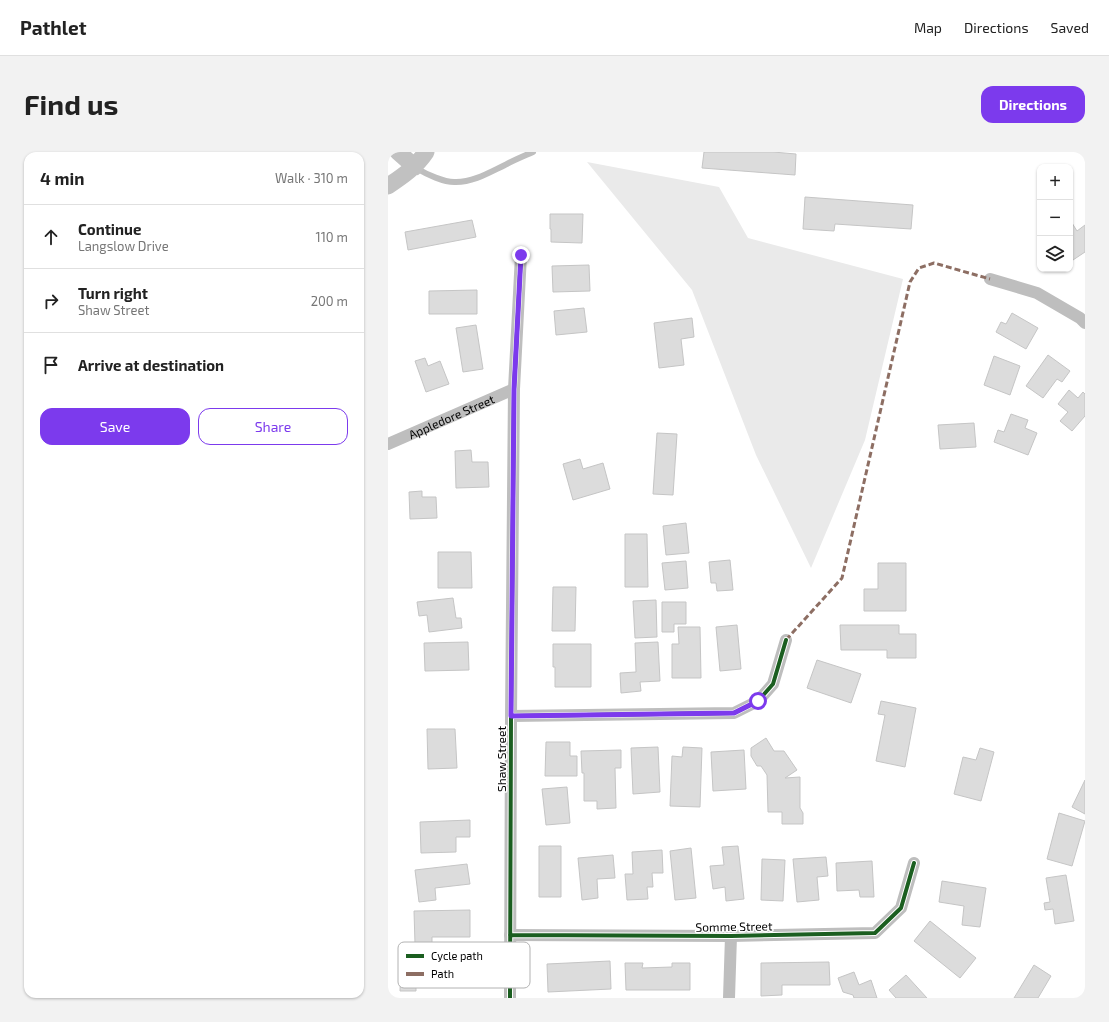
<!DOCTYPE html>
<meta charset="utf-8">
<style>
body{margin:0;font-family:"Exo 2",sans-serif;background:#f2f2f2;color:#222}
.controls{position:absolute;right:12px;top:12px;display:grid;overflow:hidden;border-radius:8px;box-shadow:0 1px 3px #0004}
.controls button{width:36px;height:36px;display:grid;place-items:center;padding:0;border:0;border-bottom:1px solid #e0e0e0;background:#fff;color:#222;font:20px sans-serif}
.stop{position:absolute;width:12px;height:12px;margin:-9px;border:3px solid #7c3aed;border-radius:50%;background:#fff}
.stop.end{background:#7c3aed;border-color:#fff;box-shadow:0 1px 4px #0008}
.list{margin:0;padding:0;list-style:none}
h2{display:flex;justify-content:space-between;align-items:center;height:52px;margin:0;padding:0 16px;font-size:17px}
h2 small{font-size:13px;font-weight:400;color:#767676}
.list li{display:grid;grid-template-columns:26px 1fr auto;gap:12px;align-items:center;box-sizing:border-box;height:64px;padding:0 16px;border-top:1px solid #e0e0e0}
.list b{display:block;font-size:15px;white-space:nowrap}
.list p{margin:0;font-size:13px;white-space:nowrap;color:#767676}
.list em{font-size:13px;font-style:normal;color:#767676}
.actions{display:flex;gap:8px;padding:12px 16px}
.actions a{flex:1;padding:9px 0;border:1px solid #7c3aed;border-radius:12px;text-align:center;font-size:14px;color:#7c3aed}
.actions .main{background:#7c3aed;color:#fff}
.icon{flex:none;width:22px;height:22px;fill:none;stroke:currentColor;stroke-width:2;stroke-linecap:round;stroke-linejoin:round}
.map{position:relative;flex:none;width:697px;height:846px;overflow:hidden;border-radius:12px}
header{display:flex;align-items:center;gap:24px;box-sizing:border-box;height:56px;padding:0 20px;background:#fff;border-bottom:1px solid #e0e0e0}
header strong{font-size:19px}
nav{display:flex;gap:22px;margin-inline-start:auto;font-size:14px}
.intro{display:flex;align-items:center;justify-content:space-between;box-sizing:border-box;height:96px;padding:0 24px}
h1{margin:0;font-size:28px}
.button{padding:10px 18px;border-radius:12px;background:#7c3aed;color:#fff;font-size:14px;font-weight:700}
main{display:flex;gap:24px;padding:0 24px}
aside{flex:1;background:#fff;border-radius:12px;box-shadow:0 1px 3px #0004}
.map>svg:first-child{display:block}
.green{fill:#eaeaea}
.building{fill:#dcdcdc;stroke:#c5c5c5}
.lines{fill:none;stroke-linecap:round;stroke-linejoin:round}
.lane{stroke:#bebebe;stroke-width:6}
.street{stroke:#bebebe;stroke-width:12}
.secondary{stroke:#c1c1c1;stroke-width:17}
.quiet{stroke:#8d6e63;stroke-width:3;stroke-dasharray:6 3;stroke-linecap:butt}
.cycleway-casing{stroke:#fff;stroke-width:6}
.cycleway{stroke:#1b5e20;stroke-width:4}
.route{stroke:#7c3aed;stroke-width:5}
.labels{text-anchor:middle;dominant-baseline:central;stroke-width:3;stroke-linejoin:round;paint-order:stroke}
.street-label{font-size:12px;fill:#000;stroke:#fff}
.key{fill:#fff;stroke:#b2b2b2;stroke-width:1}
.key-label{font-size:11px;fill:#000}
</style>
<header>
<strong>Pathlet</strong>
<nav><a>Map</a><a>Directions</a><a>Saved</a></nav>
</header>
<div class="intro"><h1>Find us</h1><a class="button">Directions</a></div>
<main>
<aside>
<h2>4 min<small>Walk · 310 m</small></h2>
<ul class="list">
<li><svg class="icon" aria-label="ahead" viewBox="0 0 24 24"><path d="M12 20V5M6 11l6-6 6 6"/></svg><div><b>Continue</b><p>Langslow Drive</p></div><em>110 m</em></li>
<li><svg class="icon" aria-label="right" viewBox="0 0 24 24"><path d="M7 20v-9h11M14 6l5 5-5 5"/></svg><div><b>Turn right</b><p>Shaw Street</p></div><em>200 m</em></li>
<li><svg class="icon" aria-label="arrive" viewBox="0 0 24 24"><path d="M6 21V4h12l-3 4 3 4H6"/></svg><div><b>Arrive at destination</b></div></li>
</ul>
<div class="actions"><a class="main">Save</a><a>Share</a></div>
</aside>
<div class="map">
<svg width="697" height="846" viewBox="0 0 697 846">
<rect width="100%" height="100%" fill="#fff"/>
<path class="green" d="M199 10 331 35 360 86 515 127 477 288 423 416 368 303 304 138Z"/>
<path class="building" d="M316 0H385L408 2 407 23 314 16Z
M417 45 525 53 523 77 447 72 446 79 415 77Z
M162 62H195L194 91 163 90V77H162Z
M84 68 88 85 20 98 17 80Z
M684 71 689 79 697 73V100L682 110V73Z
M201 113 202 139 165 140 164 114Z
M89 138V162H41V139Z
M196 156 199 180 168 183 166 159Z
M624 161 650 176 638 197 608 180 613 170 618 172Z
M304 166 306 185 293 187 296 213 271 216 266 171Z
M88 173 95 217 75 220 68 176Z
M660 203 682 219 674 230 669 227 655 246 638 234Z
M606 204 632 214 622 243 596 233Z
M37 206 40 214 52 209 61 232 38 240 27 209Z
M681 238 690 246 695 240 697 242V264L684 279 672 269 680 260 670 252Z
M623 262 640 268 637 276 649 281 640 303 606 290 610 278 616 280Z
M586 271 588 295 552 297 550 273Z
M269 281 289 282 285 343 265 342Z
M83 298 84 310H100L101 335 68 336 67 299Z
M192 307 195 317 215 311 222 337 185 348 175 312Z
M34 339V345H48L49 366 22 367 21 340Z
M298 371 301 401 278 403 275 374Z
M237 382H259L260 435H237Z
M50 400H83L84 436H50Z
M342 408 345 438 329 439 328 431H323L321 410Z
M298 409 300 436 277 438 274 411Z
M490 411H518V459H476V437H490Z
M165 435H188L187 479H164Z
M65 446 68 466H73L74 476 41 480 39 463 31 464 29 450Z
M268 448 269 485 247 486 245 449Z
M274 450H298V472H286V480H274Z
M349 473 353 517 332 519 328 475Z
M452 473H511V482H528V506H499V498H453Z
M290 475H312L313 526H284V492H291Z
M80 490 81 518 37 519 36 491Z
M270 490 272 529 252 530 253 539 233 541 232 521 248 520 247 491Z
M165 492H203V535H167V515H165Z
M429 508 473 522 463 551 419 536Z
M493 549 528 556 517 615 488 609 497 563 490 562Z
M39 577H67L69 616 40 617Z
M378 586 386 599H396L409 618 397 626 412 625V656L415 661V672H394V660H380L379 623 373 614H369L363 604V596Z
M158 590H182V604H189V624H157Z
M270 595 272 640 245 642 243 596Z
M295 595 314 596 312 655 282 654 284 604 294 605Z
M592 596 606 600 593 649 566 642 575 605 588 608Z
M233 598V616H227L228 656 209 657V649H196V621H194L193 599Z
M356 598 358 637 325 639 323 600Z
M697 628V662L684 655Z
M179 635 182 671 158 673 154 637Z
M671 661 697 669 684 714 659 707Z
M82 668V685H68V700L33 701 32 670Z
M151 694H173V745H151Z
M350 694 356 747 338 749 337 735 325 737 322 714 336 713 334 695Z
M303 696 308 746 287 748 282 699Z
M274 698 275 721H264L265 735H259L260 747 239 748 237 722H245L244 700Z
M225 703 227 726 209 727 210 746 194 748 190 706Z
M438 705 440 724 429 725 431 748 409 750 405 707Z
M374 707 397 708 395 749 373 748Z
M484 709 486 745H472L471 738 449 739 448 711Z
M79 712 82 732 47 736 48 748 31 750 27 718Z
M678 723 686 769 667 772 665 757 657 758 656 751 662 750 658 726Z
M554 729 598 736 592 775 574 773 576 754 551 750Z
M82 758V785H44V792H27L26 759Z
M542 769 588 806 572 826 526 789Z
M13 803 55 804V827H28V839H12Z
M222 809 223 837 160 840 159 812Z
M441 810 442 833H394V843L373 844V811Z
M237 811H255L254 816 284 815V811H302V838H238Z
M646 813 663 824 650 846H626Z
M466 820 471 833 483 828 489 846H466L465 843 455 840 450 826Z
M518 823 539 846H508L501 838Z"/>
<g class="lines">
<path class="lane" d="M28 16C38 22 57 31 68 30 86 30 102 20 117 13 126 8 136 4 145 0"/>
<g class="street">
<path d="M602 127 649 141 692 166 697 171"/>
<path id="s1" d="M0 292 126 237"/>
<path d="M123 564 346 561 370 549 385 532 398 488"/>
<path d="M122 783 343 784 487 781 513 756 526 711"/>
<path d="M122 846 123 564 126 237 133 103"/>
<path d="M341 846 343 784"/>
</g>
<path class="secondary" d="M10 0 27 15
M0 34C15 24 28 15 38 0"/>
<path class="quiet" d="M398 488 454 426 522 130 531 116 546 111 602 127"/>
<defs>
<path id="cycleway" d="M123 564 346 561 370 549 385 532 398 488
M122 783 343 784 487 781 513 756 526 711
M122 846 123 564 126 237 133 103"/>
</defs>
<use href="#cycleway" class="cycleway-casing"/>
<use href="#cycleway" class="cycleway"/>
</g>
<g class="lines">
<path class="route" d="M133 103 126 237 123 564 346 561 370 549"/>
</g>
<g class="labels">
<g class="street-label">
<text stroke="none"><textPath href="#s1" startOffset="69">Appledore Street</textPath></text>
<text transform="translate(113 607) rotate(-90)">Shaw Street</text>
<text transform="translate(346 774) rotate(-1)">Somme Street</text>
</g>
</g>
<rect x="10" y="790" width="132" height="46" rx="6" class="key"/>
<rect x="18" y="802" width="18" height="4" fill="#1b5e20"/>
<rect x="18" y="820" width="18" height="4" fill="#8d6e63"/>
<g class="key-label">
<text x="43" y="808">Cycle path</text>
<text x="43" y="826">Path</text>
</g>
</svg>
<div class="controls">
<button>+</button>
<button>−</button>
<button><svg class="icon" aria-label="layers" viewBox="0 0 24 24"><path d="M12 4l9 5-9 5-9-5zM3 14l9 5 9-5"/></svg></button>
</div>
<div class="stop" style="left:370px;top:549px"></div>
<div class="stop end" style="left:133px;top:103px"></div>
</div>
</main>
